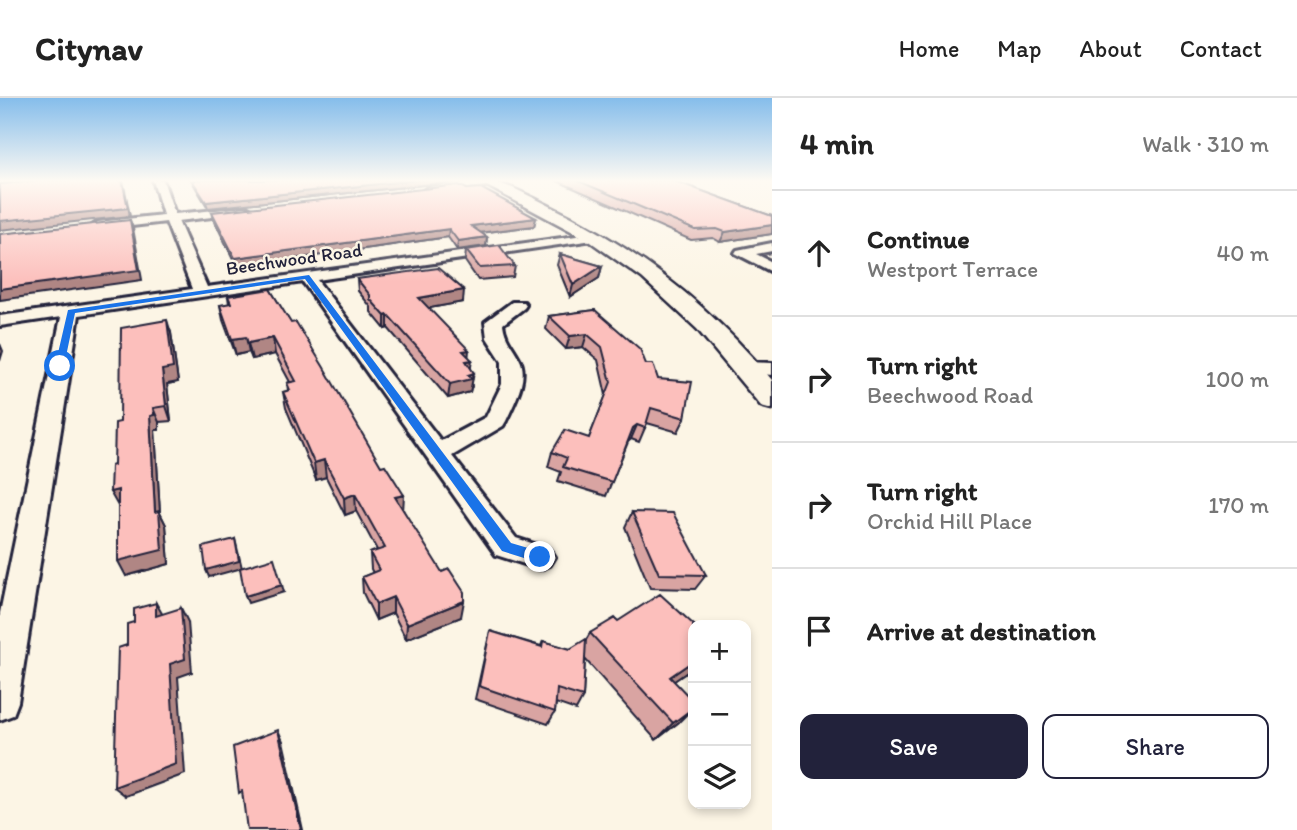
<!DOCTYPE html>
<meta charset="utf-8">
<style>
body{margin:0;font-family:Itim,sans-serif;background:#f2f2f2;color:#222}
.controls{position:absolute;right:21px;bottom:21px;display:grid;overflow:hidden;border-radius:14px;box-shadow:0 4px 10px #0003}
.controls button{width:63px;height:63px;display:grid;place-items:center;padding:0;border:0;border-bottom:2px solid #e0e0e0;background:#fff;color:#222;font:35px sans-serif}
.stop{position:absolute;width:21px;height:21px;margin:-16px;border:5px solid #1a73e8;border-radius:50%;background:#fff}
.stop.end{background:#1a73e8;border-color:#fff;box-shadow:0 2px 7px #0008}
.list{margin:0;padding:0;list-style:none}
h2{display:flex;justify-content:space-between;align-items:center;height:91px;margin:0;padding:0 28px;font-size:30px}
h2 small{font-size:23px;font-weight:400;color:#767676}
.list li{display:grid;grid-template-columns:46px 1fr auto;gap:21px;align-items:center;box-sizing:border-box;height:126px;padding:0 28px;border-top:2px solid #e0e0e0}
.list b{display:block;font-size:26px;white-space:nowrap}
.list p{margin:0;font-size:23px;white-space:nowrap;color:#767676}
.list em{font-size:23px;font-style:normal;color:#767676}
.actions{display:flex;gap:14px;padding:21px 28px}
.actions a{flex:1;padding:16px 0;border:2px solid #22223b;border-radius:14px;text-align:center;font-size:24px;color:#22223b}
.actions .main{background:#22223b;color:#fff}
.icon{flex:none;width:38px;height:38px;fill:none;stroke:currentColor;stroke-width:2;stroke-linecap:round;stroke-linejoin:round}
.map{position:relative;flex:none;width:772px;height:732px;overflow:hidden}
header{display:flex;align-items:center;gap:42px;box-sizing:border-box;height:98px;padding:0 35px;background:#fff;border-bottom:2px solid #e0e0e0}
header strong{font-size:33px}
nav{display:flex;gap:38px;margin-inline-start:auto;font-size:24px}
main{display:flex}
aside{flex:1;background:#fff}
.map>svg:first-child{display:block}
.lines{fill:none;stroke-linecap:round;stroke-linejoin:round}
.street-casing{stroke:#22223b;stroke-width:6}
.secondary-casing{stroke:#22223b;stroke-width:5}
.street{fill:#fcf5e5;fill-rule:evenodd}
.secondary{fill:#fcf5e5;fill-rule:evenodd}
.wall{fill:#d9a4a2;stroke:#22223b;stroke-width:2}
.shaded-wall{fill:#b08684;stroke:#22223b;stroke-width:2}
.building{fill:#fcbfbc;stroke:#22223b;stroke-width:2}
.route{fill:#1a73e8}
.labels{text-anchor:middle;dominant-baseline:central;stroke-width:5;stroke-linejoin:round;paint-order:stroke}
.far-street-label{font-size:19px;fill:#22223b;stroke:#fcf5e5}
</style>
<header>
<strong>Citynav</strong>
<nav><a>Home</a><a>Map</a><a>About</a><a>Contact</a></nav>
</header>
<main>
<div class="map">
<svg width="772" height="732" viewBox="0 0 772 732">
<rect width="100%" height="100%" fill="#fcf5e5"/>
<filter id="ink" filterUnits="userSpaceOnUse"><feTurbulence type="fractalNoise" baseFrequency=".0143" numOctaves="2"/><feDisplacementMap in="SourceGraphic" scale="14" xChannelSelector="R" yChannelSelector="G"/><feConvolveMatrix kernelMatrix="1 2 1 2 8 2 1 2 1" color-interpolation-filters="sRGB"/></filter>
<g filter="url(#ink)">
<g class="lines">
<defs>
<path id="street" d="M153 82H163L175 116 246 109 252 112 246 115 178 123 207 189 598 135V141L593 142 317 182 441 343 486 319 502 286V263L487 240 485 224 512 204H524L526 207 524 210 503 226C505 241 512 247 519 260 530 279 514 305 506 323L503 328 452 358 516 440 550 451 555 459 550 467 540 471 496 457 303 184 79 217 18 604 13 617 0 622V515L61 219 0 228V218L192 191 166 124 98 132 92 128 98 124 163 117Z
M489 82 494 85 493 87 429 95 424 92 429 89Z
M772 145V153L756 156 772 164V174L735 155 737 152Z
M746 264 772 265V277L739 274 736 270 739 266Z"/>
<path id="secondary" d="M476 82C502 82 523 95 546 106 635 149 709 206 772 282V311L761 308 697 231 642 180 588 142Z"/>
</defs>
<use href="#street" class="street-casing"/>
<use href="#secondary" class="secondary-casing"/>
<use href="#street" class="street"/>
<use href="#secondary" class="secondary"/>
</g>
<path class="wall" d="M191 82H441V85L208 110Z
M555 82H672L772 118V136L720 144 713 140 691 142Z
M467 91 536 120 534 128 481 135 487 139 486 148 457 152 448 139 237 169 214 122 212 114Z
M466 152 515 168 513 179 478 182 465 163Z
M560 156 602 168 599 180 570 199 557 167Z
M357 181 463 204 429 210 468 259 472 289 471 290 470 294 448 300 388 230 385 231 371 214V209L358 193Z
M270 191 403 412 461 519 406 541 393 515 376 522 363 495 362 479 373 475 371 471 370 455 377 452 356 413 345 417 326 379 316 382 286 310 283 294 288 293 287 285 290 284 275 256 252 261 249 254 236 257 223 222 220 207 229 206 228 198Z
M595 212 646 266 658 281 685 320 678 334 647 325 639 344 631 341 628 344 606 398 558 383 561 374 548 369 552 354 589 340 606 297 598 262 583 249 566 251 546 231 549 218Z
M171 235 178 284 167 286 171 323 159 324V332H155L160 415 166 427 169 466 126 478 114 367 120 324Z
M632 414 706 477 695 491 650 490 625 429Z
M618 523 693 527V570L674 583 679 624 656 642 585 561 583 599 576 612 556 605 555 614 548 626 475 601 490 533 541 548 543 543 570 551 586 542 590 535Z"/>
<path class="shaded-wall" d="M123 82 130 118 0 132V123Z
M417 82H441V85L208 110 206 104Z
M536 120 534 128 470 136 471 128Z
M130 122 133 130 142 182 0 202V191Z
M772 127V136L720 144 725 134Z
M449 131 448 139 237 169 235 160Z
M487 139 486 148 457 152 458 143Z
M602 168 599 180 570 199 573 187Z
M464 192 463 204 419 212V200Z
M388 217V230L385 231V218Z
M167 222 171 235 178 284 167 286 171 323 166 308 162 272Z
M587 236 583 249 566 251 570 238Z
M246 239 249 254 236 257 232 241Z
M273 240 275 256 252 261 248 245Z
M0 246 3 253 0 263Z
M469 252 468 263 472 262 470 275 463 253Z
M474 275 470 294 448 300 450 286 468 277Z
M153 310 159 324V332H155L160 415 166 427 169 466 126 478 118 463 155 414 150 318Z
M637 327 631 341 627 344 633 330Z
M324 362 326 379 316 382 314 365Z
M118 392V408L110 394Z
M355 396 356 413 345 417 344 400Z
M404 397 403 414 395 399Z
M235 441 242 470 209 479 206 472Z
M282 487 284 494 248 505 245 498Z
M393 499V515L376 522V506Z
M464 503 461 519 406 541 407 526Z
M156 505 164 519 156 518Z
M181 510 188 524 192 574 178 579 185 676 126 698 114 689 170 566Z
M693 563V570L654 597 670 579Z
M693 610 679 624 656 642 673 625Z
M278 632 283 643 303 732H301Z"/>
<path class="building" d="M50 82H122L128 110 0 123V86Z
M192 82H417L206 104Z
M576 82H672L772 118V127L725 134 717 131 695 132Z
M459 87 467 91 481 90 536 120 471 128 487 139 458 143 449 131 235 160 212 114Z
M130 122 139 172 0 191V136Z
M499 147 515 168 480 170 466 152Z
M560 156 602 168 573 187Z
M438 170 464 192 419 200 469 252 463 253 472 262 466 263 474 275 468 277 472 281 450 286 388 217 385 218 370 201V197L357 181Z
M270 191 291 225 296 224 323 268 381 368 385 367 404 397 395 399 442 474 449 471 464 494V503L407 526 393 499 376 506 362 479 379 472 370 455 385 450 355 396 344 400 324 362 314 365 283 294 290 292 287 285 296 283 273 240 248 245 246 239 232 241 220 207 231 205 228 198Z
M595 212 640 251 646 266H653L658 281 692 284 685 320 651 310 645 330 637 327 633 330 612 384 563 369 567 360 552 354 565 332 589 340 611 284 602 249 587 236 570 238 549 218Z
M167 222 173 270 162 272 166 308 153 310 154 317 150 318 155 414 159 413 162 452 118 463V392L110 394 111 368 114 367 115 325 120 324 121 230Z
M632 414 673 415 706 477 659 476Z
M235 441 239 463 206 472 203 449Z
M274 460 282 487 245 498 240 470Z
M660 496 694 527H693V563L670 579 693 603V610L673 625 590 535 615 520 618 523Z
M156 505V518L181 510 185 561 170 566 176 666 114 689 118 550 127 547V526L134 524V511Z
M490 533 542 549 543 543 570 551 586 541 583 599 557 591 555 614 479 588Z
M278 632 301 732H247L242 693 239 695 233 649Z"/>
</g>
<linearGradient id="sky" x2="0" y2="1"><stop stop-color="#85bdeb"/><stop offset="0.45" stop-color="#fefaf3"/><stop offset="1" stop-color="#fefaf3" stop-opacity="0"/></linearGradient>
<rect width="772" height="184" fill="url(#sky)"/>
<path class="route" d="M309 177 511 445 545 455V463L540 465 502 453 305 181 75 215 64 268 60 271 55 268 68 212Z"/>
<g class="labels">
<g class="far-street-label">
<text transform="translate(294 161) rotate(-8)">Beechwood Road</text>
</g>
</g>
</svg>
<div class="controls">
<button>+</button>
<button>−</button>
<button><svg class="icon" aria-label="layers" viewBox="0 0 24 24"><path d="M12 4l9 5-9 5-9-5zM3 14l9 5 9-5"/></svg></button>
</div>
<div class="stop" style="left:60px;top:268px"></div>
<div class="stop end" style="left:540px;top:459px"></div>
</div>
<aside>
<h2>4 min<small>Walk · 310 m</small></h2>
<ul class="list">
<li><svg class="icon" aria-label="ahead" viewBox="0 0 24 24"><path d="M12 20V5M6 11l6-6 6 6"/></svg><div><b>Continue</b><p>Westport Terrace</p></div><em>40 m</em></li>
<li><svg class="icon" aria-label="right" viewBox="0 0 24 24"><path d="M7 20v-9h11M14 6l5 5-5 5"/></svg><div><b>Turn right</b><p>Beechwood Road</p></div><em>100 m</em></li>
<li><svg class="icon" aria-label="right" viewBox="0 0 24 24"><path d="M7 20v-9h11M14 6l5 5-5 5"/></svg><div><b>Turn right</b><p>Orchid Hill Place</p></div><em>170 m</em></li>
<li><svg class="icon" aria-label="arrive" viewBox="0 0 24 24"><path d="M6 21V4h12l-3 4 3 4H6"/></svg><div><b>Arrive at destination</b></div></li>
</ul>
<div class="actions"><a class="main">Save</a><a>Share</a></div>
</aside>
</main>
